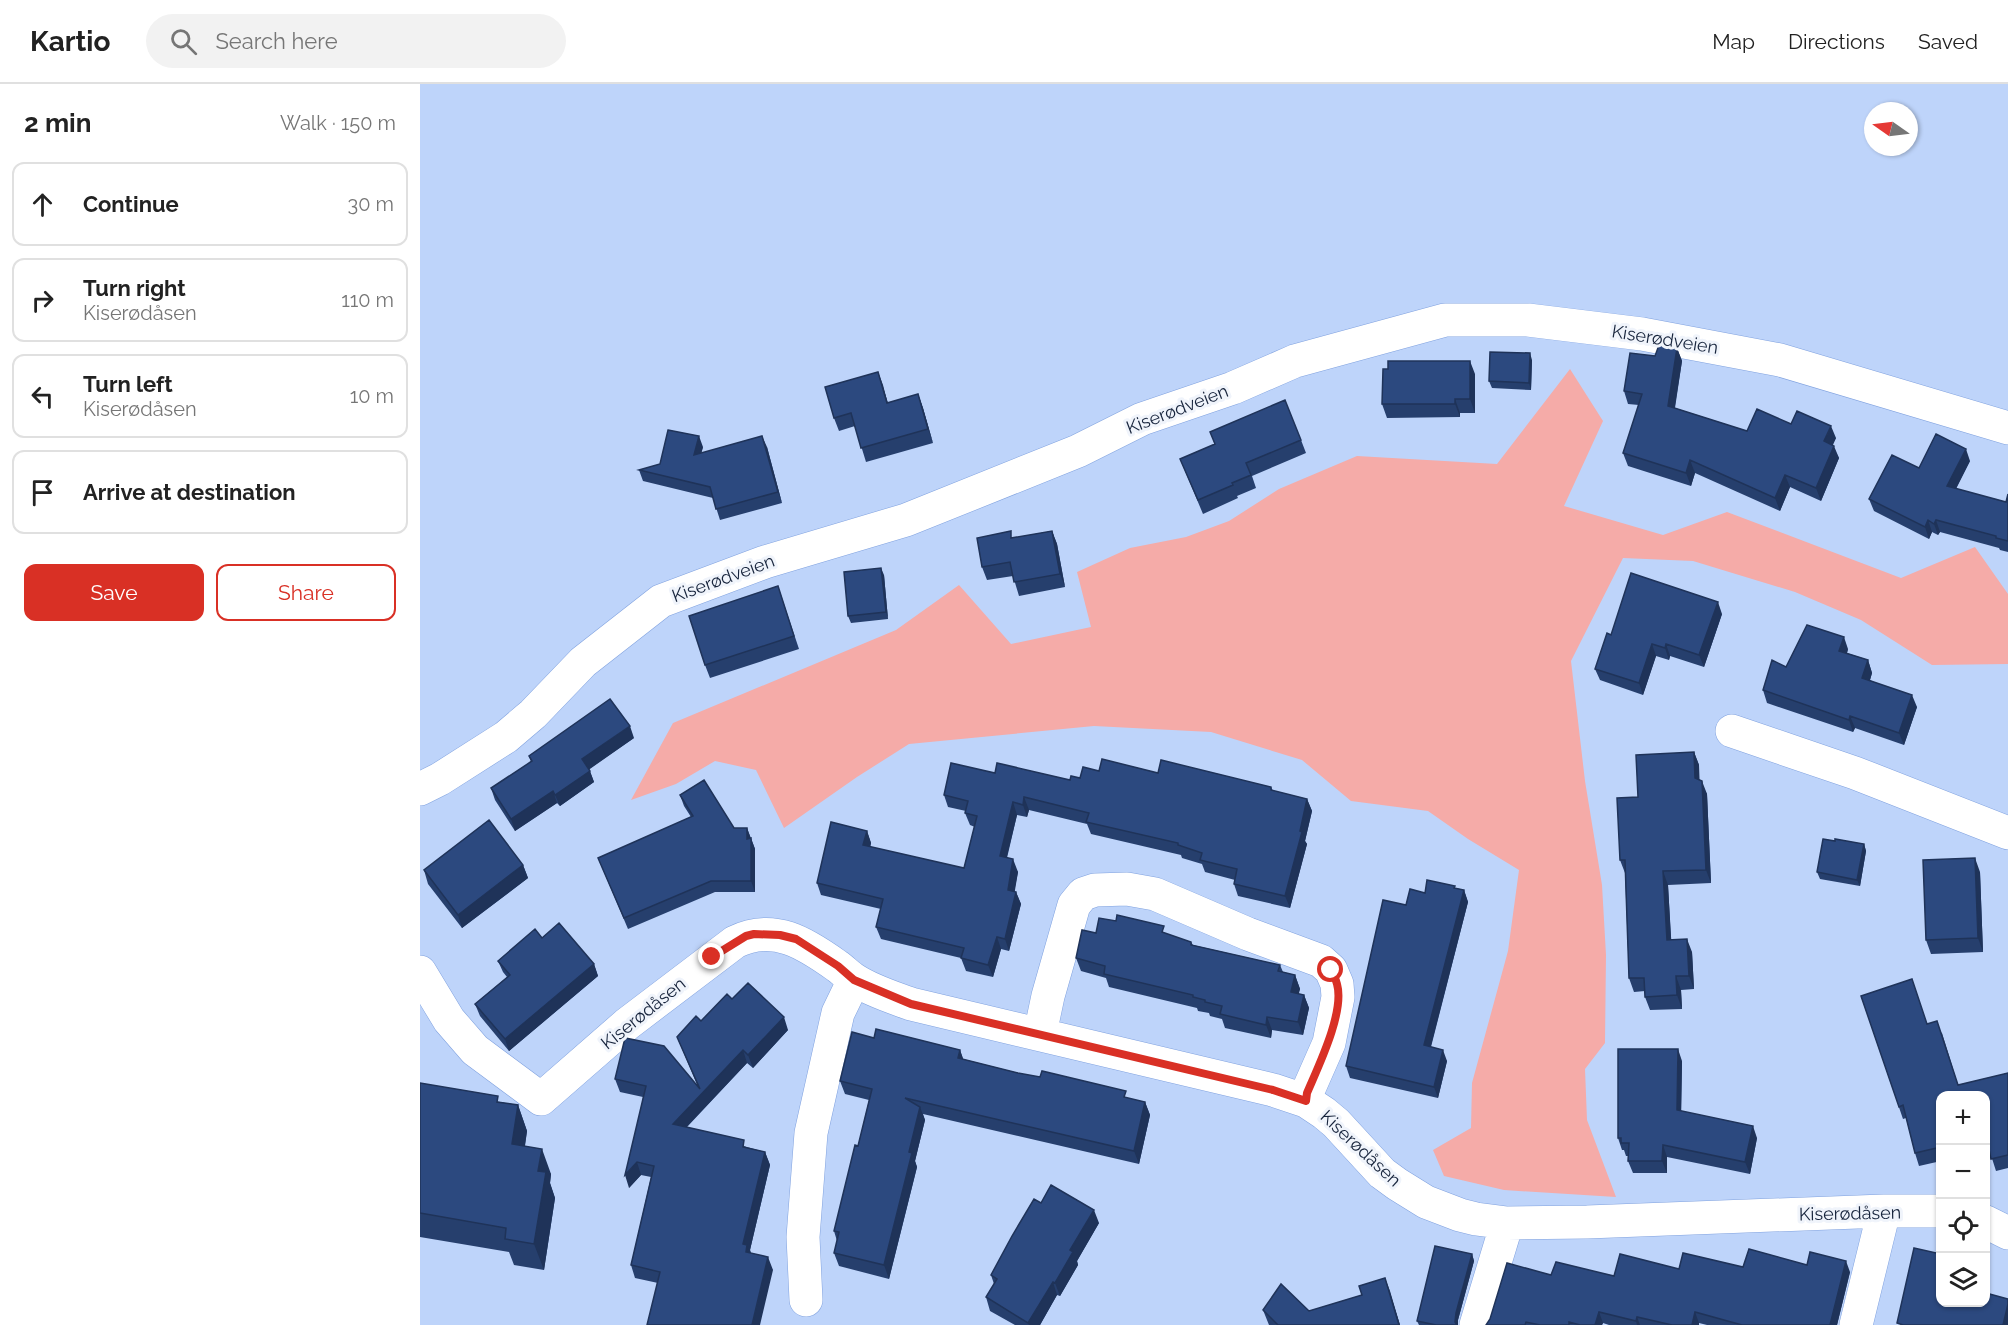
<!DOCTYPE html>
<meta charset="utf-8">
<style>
body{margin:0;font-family:Raleway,sans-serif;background:#f2f2f2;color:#222}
.controls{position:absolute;right:18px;bottom:18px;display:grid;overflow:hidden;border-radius:12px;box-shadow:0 2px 4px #0004}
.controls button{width:54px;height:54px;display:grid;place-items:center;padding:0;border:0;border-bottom:2px solid #e0e0e0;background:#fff;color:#222;font:30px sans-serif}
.compass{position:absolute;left:1444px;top:18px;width:54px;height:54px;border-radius:50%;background:#fff;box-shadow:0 2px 4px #0004;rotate:284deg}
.stop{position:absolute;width:18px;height:18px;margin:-14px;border:4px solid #d93025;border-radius:50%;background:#fff}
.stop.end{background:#d93025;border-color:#fff;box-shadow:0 2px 6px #0008}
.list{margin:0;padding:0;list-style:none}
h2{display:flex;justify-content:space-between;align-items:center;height:78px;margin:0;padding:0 24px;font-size:26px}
h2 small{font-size:20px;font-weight:400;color:#767676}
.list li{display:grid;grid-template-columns:39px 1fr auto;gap:18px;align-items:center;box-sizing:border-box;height:84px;margin:0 12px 12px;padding:0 12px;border:2px solid #e0e0e0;border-radius:12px}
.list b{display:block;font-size:22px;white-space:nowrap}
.list p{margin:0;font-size:20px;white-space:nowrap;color:#767676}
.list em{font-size:20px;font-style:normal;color:#767676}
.actions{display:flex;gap:12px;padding:18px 24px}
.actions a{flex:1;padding:14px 0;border:2px solid #d93025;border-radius:12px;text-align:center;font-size:21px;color:#d93025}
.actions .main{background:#d93025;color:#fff}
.icon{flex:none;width:33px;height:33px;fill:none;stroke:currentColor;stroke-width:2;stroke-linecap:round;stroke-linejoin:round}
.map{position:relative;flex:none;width:1588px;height:1241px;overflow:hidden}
header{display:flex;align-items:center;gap:36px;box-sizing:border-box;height:84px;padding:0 30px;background:#fff;border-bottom:2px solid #e0e0e0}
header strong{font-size:28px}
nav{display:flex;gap:33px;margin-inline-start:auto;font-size:21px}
.search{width:420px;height:54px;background:#f2f2f2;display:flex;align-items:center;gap:15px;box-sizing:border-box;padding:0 21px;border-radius:33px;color:#767676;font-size:22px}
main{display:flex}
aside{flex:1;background:#fff}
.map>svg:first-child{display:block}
.green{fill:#f5aba8}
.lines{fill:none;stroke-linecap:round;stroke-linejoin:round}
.minor-casing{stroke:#80a2df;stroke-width:34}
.minor{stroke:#fff;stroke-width:33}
.wall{fill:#263f6d}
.shaded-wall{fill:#1f3359}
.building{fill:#2c497f;stroke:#1f3359;stroke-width:1.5}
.route{stroke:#d93025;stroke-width:8}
.labels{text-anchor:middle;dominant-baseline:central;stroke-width:6;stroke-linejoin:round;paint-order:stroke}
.street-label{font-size:18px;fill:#17243c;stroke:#f0f4fb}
</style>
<header>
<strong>Kartio</strong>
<div class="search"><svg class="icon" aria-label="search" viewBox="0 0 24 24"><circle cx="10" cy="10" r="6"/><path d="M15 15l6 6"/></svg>Search here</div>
<nav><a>Map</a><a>Directions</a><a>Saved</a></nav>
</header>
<main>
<aside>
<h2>2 min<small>Walk · 150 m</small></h2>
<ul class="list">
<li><svg class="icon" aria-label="ahead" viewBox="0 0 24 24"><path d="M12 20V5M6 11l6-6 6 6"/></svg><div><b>Continue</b></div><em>30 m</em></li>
<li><svg class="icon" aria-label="right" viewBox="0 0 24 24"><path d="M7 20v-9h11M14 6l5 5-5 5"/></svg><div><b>Turn right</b><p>Kiserødåsen</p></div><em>110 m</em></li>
<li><svg class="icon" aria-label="left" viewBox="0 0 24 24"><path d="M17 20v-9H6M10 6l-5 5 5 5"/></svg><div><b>Turn left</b><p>Kiserødåsen</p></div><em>10 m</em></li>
<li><svg class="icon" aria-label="arrive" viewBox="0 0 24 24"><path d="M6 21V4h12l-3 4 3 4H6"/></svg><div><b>Arrive at destination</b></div></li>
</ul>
<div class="actions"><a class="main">Save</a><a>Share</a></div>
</aside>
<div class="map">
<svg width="1588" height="1241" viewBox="0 0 1588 1241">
<rect width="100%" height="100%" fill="#bed4fa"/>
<path class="green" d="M1150 285 1183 337 1144 422 1243 451 1307 428 1481 494 1555 463 1588 510V580L1512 581 1441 536 1375 508 1273 477 1203 474 1151 577 1165 697 1182 801 1186 871 1185 959 1165 985 1167 1036 1196 1113 1084 1106 1024 1092 1013 1066 1051 1044 1052 999 1088 867 1099 786 1048 755 1008 727 931 717 882 676 791 648 674 642 489 660 437 693 364 744 336 686 295 677 256 700 211 716 253 639 476 546 539 501 591 560 671 543 657 488 710 464 766 453 809 437 859 405 937 372 1077 380Z"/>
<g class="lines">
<defs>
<path id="minor" d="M1312 647 1435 689 1588 749
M0 705 20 695 86 653 113 630 163 578 241 517 345 478 486 436 658 367 722 335 813 304 875 277 1025 236H1108L1222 250 1360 276 1588 344
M0 888 29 936 55 966 121 1015 207 940 315 858C354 839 385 859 417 882 423 886 428 892 435 896 452 907 472 913 491 920L853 1006 886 1017 904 1029 916 1039 962 1089 977 1100 1006 1118 1040 1131 1056 1135 1087 1139 1167 1138 1464 1127H1520
M620 950 628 912 654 821 663 810 675 806 707 805 735 810 828 850 901 877 911 886 917 900 918 913 909 959 887 1009 886 1017
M1566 1138 1588 1149
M386 1216 383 1153 391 1049 418 929 434 896
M1056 1241 1087 1139
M1436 1241 1464 1127"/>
</defs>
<use href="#minor" class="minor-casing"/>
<use href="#minor" class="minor"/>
</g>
<path class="wall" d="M1257 264 1262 277 1255 324 1327 347 1371 340 1416 354 1412 361 1419 374 1401 417 1370 403 1360 427 1275 389 1271 402 1208 382 1203 369 1219 321 1208 320 1204 307 1235 272Z
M1112 276 1111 306 1072 304 1069 297Z
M458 288 468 319 498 310 503 324 513 359 446 378 435 342 419 347 414 334Z
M1055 290V329H1040V333L967 334 962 320Z
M790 348 881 356 886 369 832 392 836 404 817 412 818 414 783 430 760 375 795 360Z
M283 363 281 369 347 363 362 419 300 436 293 414 223 397 219 386 240 380Z
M1550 377 1536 405 1586 418 1588 410V468L1580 466 1579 464 1520 448 1518 451 1512 448 1509 455 1454 427 1449 415 1499 384Z
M632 447 637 460 645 503 599 512 593 492 567 496 562 483 593 454Z
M464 491 468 535 431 539 428 532Z
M358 502 379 565 290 594 285 581Z
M1302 530 1284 583 1250 572 1249 576 1236 572 1223 611 1180 596 1175 585 1191 551Z
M1428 565 1427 569 1448 576 1452 589 1450 596 1497 623 1484 661 1435 644 1433 648 1347 619 1343 606 1366 583Z
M214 654 169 685 174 698 140 722 137 719 95 747 75 716 71 704 111 678 109 672Z
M1274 668 1279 681V696L1287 710 1291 799 1248 801 1251 856 1272 868 1274 905 1261 906 1262 925 1230 926 1225 913V907L1214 908 1209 894 1205 789 1200 776 1218 713Z
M679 687 738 689 851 703 853 707 887 715 892 727 885 757 887 760 870 824 818 812 814 800 815 796 785 788 782 780 762 774 761 771 671 750 667 740 609 726 607 733 597 731 587 774 598 788 594 808H596L601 820 589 867 581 865 573 893 546 887 541 874 461 855 456 843 461 825 401 811 397 799 447 747 451 759 450 763 544 784 555 743 550 741 545 729 546 727 528 723 524 711 575 689 650 696 660 694Z
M260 711 314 744H327L335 765V808H295L208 845 178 774 271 733 264 722Z
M1415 757 1444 760 1446 767 1440 802 1400 795 1397 788Z
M103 781 108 794 42 844 8 800 4 786Z
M1560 788 1563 868 1511 870 1506 856Z
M1036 804 1044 806 1048 818 1011 963 1027 977 1018 1014 930 994 926 982 986 821 1005 809Z
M676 849 747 850 771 858 773 861 860 881 863 888 875 891 880 905 878 910 884 911 889 924 883 951 852 946 851 954 805 944 802 935 790 932 789 929 778 927 777 924 689 903 686 894 661 887 656 874Z
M122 854 174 880 178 892 89 967 60 932 55 920 87 893 83 888 78 877Z
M1441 912 1507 940 1522 949 1538 1001 1588 989V1084L1576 1087 1569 1065 1566 1066V1011H1521V1077L1499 1082 1495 1069 1486 1034 1483 1035Z
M312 915 368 946 333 984 327 979 267 1043 327 1063 345 1068 350 1081 330 1166 331 1169 353 1186 238 1199 215 1194 211 1181 231 1093 221 1091 209 1104 223 1013 200 1008 195 995 278 1003 257 953 281 937Z
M454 954 540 966 543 975 598 989 725 1018 730 1031 719 1080 503 1030 505 1036 495 1077 497 1083 469 1195 419 1182 414 1169 417 1157 414 1147 438 1062 449 1016 425 1010 420 997Z
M1262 977 1261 1027 1337 1054 1330 1090 1247 1073V1089H1213L1208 1077V1072H1206L1204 1066H1202L1198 1054Z
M0 999 80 1018 98 1021 107 1047 105 1062 131 1090 130 1099 135 1114 124 1186 94 1181 89 1168 0 1153Z
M621 1119 679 1139 657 1177 658 1181 640 1212 637 1211 620 1241H595L570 1227 566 1213 574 1200 571 1191Z
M1052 1170 1054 1177 1038 1236V1241H999L997 1237Z
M1323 1183 1430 1188 1417 1241H1287L1279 1239V1241H1189L1183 1239 1182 1241H1066L1131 1191 1194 1192 1259 1185Z
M965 1194 980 1241H849L843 1226 889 1227 942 1211Z"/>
<path class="shaded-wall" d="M1257 264 1262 277 1253 334 1248 322Z
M1110 269 1112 276 1111 306 1109 299Z
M1050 277 1055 290V329L1050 315Z
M458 288 463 301 471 332 467 319Z
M498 310 503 324 513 359 508 345Z
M1035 315 1040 329V333L1035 320Z
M1411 342 1416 354 1409 370 1404 357Z
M279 352 283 363 278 382 274 371Z
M342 352 347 363 362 419 358 408Z
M1414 362 1419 374 1401 417 1396 404Z
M1546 365 1550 377 1531 414 1527 402Z
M1270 376 1275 389 1271 402 1266 389Z
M1365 391 1370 403 1360 427 1355 414Z
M1508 436 1512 448 1509 455 1505 443Z
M1516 436 1520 448 1518 451 1514 440Z
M632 447 637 460 645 503 640 490Z
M461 484 464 491 468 535 466 528Z
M1298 518 1302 530 1284 583 1279 571Z
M1424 553 1428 565 1424 579 1419 567Z
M1232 560 1236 572 1223 611 1219 599Z
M1246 560 1250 572 1249 576 1245 564Z
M1448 576 1452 589 1447 606 1442 594Z
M1492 611 1497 623 1484 661 1479 649Z
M1430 632 1435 644 1433 648 1429 636Z
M210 642 214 654 167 687 162 675Z
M1274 668 1279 681 1280 708 1275 694Z
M170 687 174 698 140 722 135 711Z
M1282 697 1287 710 1291 799 1286 786Z
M133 707 137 719 95 747 91 735Z
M604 713 609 726 607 733 603 721Z
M887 715 892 727 885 757 887 760 870 824 865 812Z
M593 718 597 731 584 784 580 772Z
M327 744 331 755H327Z
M447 747 451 759 448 773 443 761Z
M331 754 335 765V808L331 797Z
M1444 760 1446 767 1440 802 1437 796Z
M1555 774 1560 788 1563 868 1558 854Z
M593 775 598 788 593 818 588 806Z
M103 781 108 794 42 844 38 831Z
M1243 787 1248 801 1252 869 1247 856Z
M1044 806 1048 818 1008 973 1004 961Z
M596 808 601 820 589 867 585 855Z
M577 853 581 865 573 893 568 881Z
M1267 855 1272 868 1274 905 1269 892Z
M174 880 178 892 89 967 85 955Z
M875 891 880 905 876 921 871 908Z
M1256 892 1261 906 1262 925 1257 911Z
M884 911 889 924 883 951 878 938Z
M364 933 368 946 333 984 328 971Z
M847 933 852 946 851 954 846 941Z
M1258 965 1262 977 1261 1039 1257 1026Z
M323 966 327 979 257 1053 253 1040Z
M540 966 545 980 538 974Z
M1023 966 1027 977 1018 1014 1014 1003Z
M725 1018 730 1031 719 1080 714 1067Z
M98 1021 107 1047 101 1086 92 1060Z
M500 1023 505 1036 495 1077 497 1083 469 1195 464 1181 489 1068Z
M1333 1042 1337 1054 1330 1090 1325 1078Z
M1243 1061 1247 1073V1089L1242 1077Z
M122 1065 131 1090 130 1099 135 1114 124 1186 114 1160 118 1087Z
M345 1068 350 1081 330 1166 332 1174 330 1181 323 1160Z
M217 1078 221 1091 209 1104 205 1091Z
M674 1126 679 1139 657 1177 658 1181 640 1212 635 1199 650 1166Z
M1052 1170 1054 1177 1038 1236V1241H1036L1035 1238 1036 1229Z
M348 1173 353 1186 340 1241H332Z
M1426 1177 1430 1188 1417 1241H1410Z
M965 1194 970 1207 980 1241H979Z
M633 1198 637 1211 620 1241H609L608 1239Z
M1588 1220V1241H1583Z
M1179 1228 1183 1239 1182 1241H1175Z
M1275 1228 1279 1239V1241H1272Z
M1217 1233 1220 1241H1217L1216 1237Z"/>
<path class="building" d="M1239 261 1257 264 1248 322 1327 347 1337 325 1371 340 1377 327 1411 342 1404 357 1414 362 1396 404 1365 391 1355 414 1270 376 1266 389 1203 369 1222 310 1204 307 1210 269 1235 272Z
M1070 268 1110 269 1109 299 1069 297Z
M968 277H1050V315H1035V320H962L963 285H968Z
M458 288 467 319 498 310 508 345 441 364 431 329 414 334 405 303Z
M865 316 881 356 826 379 831 391 812 399 813 401 778 416 760 375 795 360 790 348Z
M248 346 279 352 274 371 342 352 358 408 296 425 290 403 219 386 240 380Z
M1516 350 1546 365 1527 402 1586 418 1588 410V457L1576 454V452L1516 436 1514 440 1508 436 1505 443 1449 415 1472 371 1499 384Z
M591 447V454L632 447 640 490 594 498 590 478 562 483 557 454Z
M461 484 466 528 428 532 424 488Z
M1211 489 1298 518 1279 571 1246 560 1245 564 1232 560 1219 599 1175 585 1187 549 1191 551Z
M358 502 374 552 285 581 269 532Z
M1387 541 1424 553 1419 567 1448 576 1442 594 1492 611 1479 649 1430 632 1429 636 1343 606 1352 576 1366 583Z
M190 615 210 642 162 675 170 687 135 711 133 707 91 735 71 704 112 677 109 672Z
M1274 668 1275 694 1282 697 1286 786 1243 787 1247 856 1267 855 1269 892H1256L1257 911 1225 913 1224 894H1209L1205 776H1200L1197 714 1218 713 1216 671Z
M682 675 738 689 741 676 851 703V706L887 715 880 747 882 748 865 812 814 800 817 785 780 776 782 769 758 761V759L666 738 669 729 604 713 603 721 593 718 580 772 593 775 588 806 596 808 585 855 577 853 568 881 541 874 544 864 456 843 463 815 397 799 411 738 447 747 443 761 544 784 557 732 545 729 548 717 524 711 531 679 575 689 577 679 650 696 651 692 660 694 663 683 679 687Z
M284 696 314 744H327V755L331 754V797H291L204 834 178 774 273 732 260 711Z
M69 736 103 781 38 831 4 786Z
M1403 755 1415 757V755L1444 760 1437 796 1397 788Z
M1555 774 1558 854 1506 856 1503 776Z
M1007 796 1035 802 1034 804 1044 806 1004 961 1023 966 1014 1003 926 982 963 816 986 821 990 805 1005 809Z
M697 831 744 842 742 848 771 858V861L860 881 858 887 875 891 871 908 884 911 878 938 847 933 846 941 800 930 802 922 785 918V916L773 913V911L684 890 685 882 656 874 662 846 676 849 679 834 696 837Z
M139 839 174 880 85 955 55 920 90 891 78 877 115 845 122 854Z
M1492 895 1507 940 1517 937 1538 1001 1588 989V1071L1571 1075 1566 1052V1011H1521V1063L1495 1069 1483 1021 1479 1023 1441 912Z
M328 899 364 933 328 971 323 966 253 1040 324 1056 323 1063 345 1068 323 1160 327 1161 326 1168 348 1173 332 1241H227L240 1188 211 1181 234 1082 217 1078 205 1091 226 1002 195 995 205 954 244 962 280 1005 257 953 276 932 281 937 307 910 312 915Z
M456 945 540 966 538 974 598 989 620 993 622 987 706 1007 704 1013 725 1018 714 1067 485 1014 500 1023 489 1068 492 1069 464 1181 414 1169 419 1148 414 1147 435 1061 438 1062 452 1005 420 997 432 948 454 954Z
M1198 965H1258L1257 1026 1333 1042 1325 1078 1243 1061 1242 1077H1208L1209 1059H1201V1054H1198Z
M0 999 78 1012 77 1018 98 1021 92 1060 122 1065 118 1087 126 1088 114 1160 85 1155 86 1144 0 1129Z
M631 1101 674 1126 650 1166 653 1168 635 1199 633 1198 608 1239 566 1213 577 1195 571 1191 592 1152 614 1115 621 1119Z
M1015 1162 1052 1170 1036 1229 1035 1238 1037 1241H1016L997 1237Z
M1494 1164 1521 1170V1218H1566V1209L1588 1215V1220L1583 1241H1483L1477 1239Z
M1329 1165 1387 1181 1390 1168 1426 1177 1410 1241H1322L1275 1228 1272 1241H1252L1217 1233 1216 1237 1179 1228 1175 1241H1160L1149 1238V1241H1120L1106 1238 1105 1241H1066L1070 1235 1087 1179 1131 1191 1136 1178 1194 1192 1200 1170 1259 1185 1263 1169 1323 1183Z
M965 1194 979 1241H858L843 1226 861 1200 889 1227 942 1211 939 1202Z"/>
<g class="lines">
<path class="route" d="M292 873 326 852 334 850 360 851 376 855 418 882 434 896 491 920 853 1006 886 1017 887 1009C898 983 925 928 917 900 916 895 913 891 911 886"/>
</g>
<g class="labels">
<g class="street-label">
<text transform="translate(1245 255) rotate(9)">Kiserødveien</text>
<text transform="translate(757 325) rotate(-21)">Kiserødveien</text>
<text transform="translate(303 494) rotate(-20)">Kiserødveien</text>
<text transform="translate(223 929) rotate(-39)">Kiserødåsen</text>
<text transform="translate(941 1064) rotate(43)">Kiserødåsen</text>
<text transform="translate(1430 1129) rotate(-1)">Kiserødåsen</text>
</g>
</g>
</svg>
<div class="controls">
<button>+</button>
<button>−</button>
<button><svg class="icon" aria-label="locate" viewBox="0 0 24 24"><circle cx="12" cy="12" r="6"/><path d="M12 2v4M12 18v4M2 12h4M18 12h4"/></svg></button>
<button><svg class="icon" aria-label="layers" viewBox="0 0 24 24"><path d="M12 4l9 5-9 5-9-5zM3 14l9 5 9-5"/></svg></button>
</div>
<svg class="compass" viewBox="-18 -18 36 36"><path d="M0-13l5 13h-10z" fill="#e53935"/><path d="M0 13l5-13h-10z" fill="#767676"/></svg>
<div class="stop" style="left:911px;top:886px"></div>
<div class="stop end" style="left:292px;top:873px"></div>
</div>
</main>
